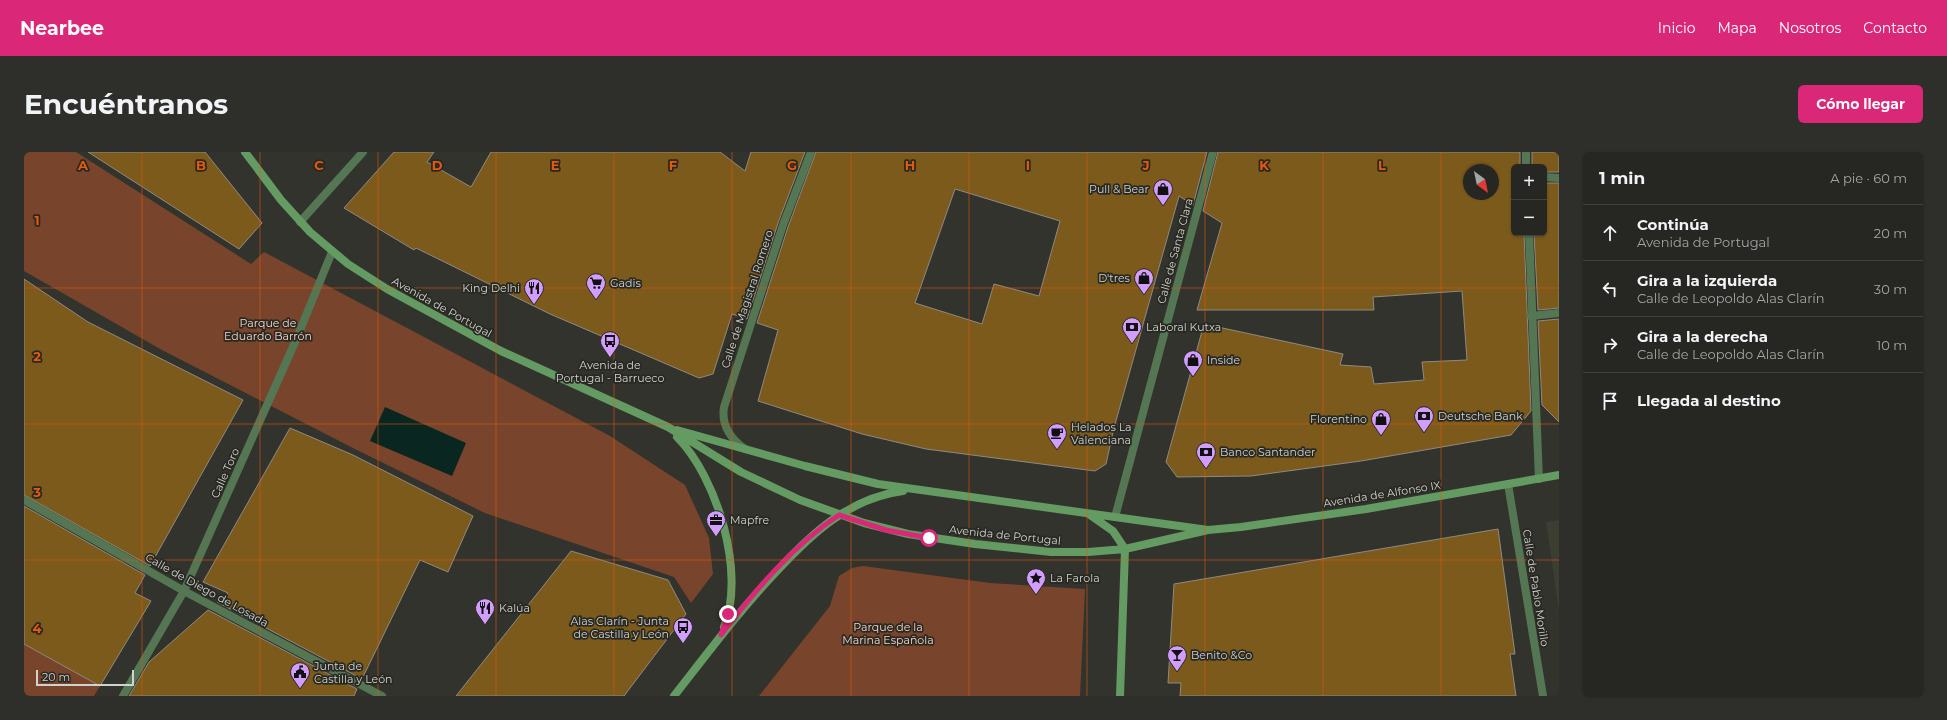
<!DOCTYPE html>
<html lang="es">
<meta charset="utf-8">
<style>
body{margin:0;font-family:Montserrat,sans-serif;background:#2e2e2a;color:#f1f3f6}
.controls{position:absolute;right:12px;top:12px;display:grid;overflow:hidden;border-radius:6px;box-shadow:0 1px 3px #0004}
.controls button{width:36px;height:36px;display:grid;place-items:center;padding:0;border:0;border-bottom:1px solid #424340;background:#262622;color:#f1f3f6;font:20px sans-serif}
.compass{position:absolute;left:1439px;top:12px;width:36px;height:36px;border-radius:50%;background:#262622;box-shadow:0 1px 3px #0004;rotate:147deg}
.scale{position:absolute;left:12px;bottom:10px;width:98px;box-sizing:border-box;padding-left:4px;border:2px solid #d1d2ce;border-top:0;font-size:11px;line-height:14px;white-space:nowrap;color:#d1d2ce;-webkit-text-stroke:3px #292923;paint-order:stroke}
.stop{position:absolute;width:12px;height:12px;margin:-9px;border:3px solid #db2777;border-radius:50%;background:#fff}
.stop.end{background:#db2777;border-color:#fff;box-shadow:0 1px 4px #0008}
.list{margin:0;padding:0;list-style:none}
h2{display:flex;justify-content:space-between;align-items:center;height:52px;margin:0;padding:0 16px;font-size:17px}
h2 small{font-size:13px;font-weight:400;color:#a4a5a5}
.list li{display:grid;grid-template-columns:26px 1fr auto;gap:12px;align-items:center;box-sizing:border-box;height:56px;padding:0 16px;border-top:1px solid #424340}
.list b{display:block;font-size:15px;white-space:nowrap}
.list p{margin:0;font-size:13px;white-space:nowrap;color:#a4a5a5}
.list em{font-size:13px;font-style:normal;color:#a4a5a5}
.icon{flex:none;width:22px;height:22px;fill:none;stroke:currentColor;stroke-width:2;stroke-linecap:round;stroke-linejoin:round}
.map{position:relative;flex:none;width:1535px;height:544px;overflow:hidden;border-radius:6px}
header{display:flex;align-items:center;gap:24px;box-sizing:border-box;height:56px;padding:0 20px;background:#db2777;color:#fff}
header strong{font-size:19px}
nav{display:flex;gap:22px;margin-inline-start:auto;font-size:14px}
.intro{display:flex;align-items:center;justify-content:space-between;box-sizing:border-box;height:96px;padding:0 24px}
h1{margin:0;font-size:28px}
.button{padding:10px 18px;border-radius:6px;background:#db2777;color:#fff;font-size:14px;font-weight:700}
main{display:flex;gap:24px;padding:0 24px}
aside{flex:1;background:#262622;border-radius:6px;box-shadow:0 1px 3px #0004}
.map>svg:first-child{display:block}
.built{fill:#3c3e31}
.green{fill:#78452c}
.water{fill:#0a2620}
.building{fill:#7c5a1b;stroke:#8e8a83;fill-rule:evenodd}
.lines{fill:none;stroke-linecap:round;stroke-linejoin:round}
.street{stroke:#547653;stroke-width:8}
.secondary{stroke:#649b63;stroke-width:8}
.route{stroke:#db2777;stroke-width:5}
.grid{fill:none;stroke:#e8590c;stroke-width:1;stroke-opacity:0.55}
.labels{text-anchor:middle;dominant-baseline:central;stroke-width:3.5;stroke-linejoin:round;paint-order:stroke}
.poi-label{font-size:11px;fill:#d1d2ce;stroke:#292923;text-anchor:start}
.street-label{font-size:11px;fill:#d1d2ce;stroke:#292923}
.park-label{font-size:11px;fill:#f9d3c2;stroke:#292923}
.grid-label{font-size:13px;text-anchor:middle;font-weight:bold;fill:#e8590c;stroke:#292923;stroke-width:3.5;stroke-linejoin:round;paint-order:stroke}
</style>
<header>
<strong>Nearbee</strong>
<nav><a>Inicio</a><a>Mapa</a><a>Nosotros</a><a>Contacto</a></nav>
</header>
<div class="intro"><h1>Encuéntranos</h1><a class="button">Cómo llegar</a></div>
<main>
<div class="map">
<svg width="1535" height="544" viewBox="0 0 1535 544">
<rect width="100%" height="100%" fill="#33332d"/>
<path class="built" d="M1535 368V459L1522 370Z"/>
<path class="green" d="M0 0H52L227 112 240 100 586 284 661 333 685 386 689 422 667 451 650 425 461 361 333 298 138 198 0 119Z
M839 414 966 431 1061 437 1056 544H735L806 454 815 424 828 416Z
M0 492 76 534 70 544H0Z"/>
<path class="water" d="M361 255 442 291 428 324 346 289Z"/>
<path class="building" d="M64 0H181L238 71 215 97Z
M370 0H410L403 10 447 35 467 0H696L721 19 727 0H781L754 71 723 167 708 162 689 222 675 226 526 162 392 96 390 98 320 56Z
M792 0H1183L1169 53 1155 44 1090 276 1082 312 1071 319 902 297 838 282 734 249 754 178 733 171 764 75ZM931 37 1036 69 1015 144 970 132 958 172 891 151Z
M1194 0H1496V15H1490V81H1500L1507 259 1487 283 1337 309 1227 324 1153 325 1142 310 1180 172 1319 202 1316 213 1347 215 1350 232 1400 228 1398 210 1443 208 1438 139 1349 145 1350 158H1173L1198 71 1179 59ZM1445 18H1469V42H1445Z
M1508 0H1535V20H1520V15H1508Z
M1520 31H1535V156L1514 158 1510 81H1520Z
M0 127 64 170 219 248 126 414 0 343Z
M1535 167V270L1518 253 1514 169Z
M266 276 329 303 449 364 424 420 396 408 338 527 193 450 204 441 179 430Z
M0 354 121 423 111 441 127 449 76 534 0 492Z
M1474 377 1491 502H1486L1492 544H1156L1157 531H1144L1150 432Z
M547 399 644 428 662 462 600 544H432Z
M184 458 333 537 330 544H105L125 510Z"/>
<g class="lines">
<path class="street" d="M1502 0V15
M1520 25 1535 26
M276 70 339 0
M1505 81 1515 327
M1507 164 1535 161
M721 297C707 287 697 273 700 255L759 73 787 0
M1484 332 1519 544
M0 348 160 439 358 544
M1091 365 1189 0
M99 544 160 439 272 188 308 100"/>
<path class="secondary" d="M221 0 257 48 286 80 324 112 363 137 477 199 644 275 717 320 776 348 840 371 884 382 951 392 1027 400H1064L1101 397 1184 378
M653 278 781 314 854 332 1184 378 1217 375 1342 357 1535 323
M653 285C693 325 722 421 700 475
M1066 363 1089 379 1101 397 1096 544
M650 544C683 502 715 459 752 420 787 382 825 346 879 339"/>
</g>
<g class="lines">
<path class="route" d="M704 462 697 483C730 440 769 393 815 363L862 378 905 386"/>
</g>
<path class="grid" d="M118 0V544M236 0V544M354 0V544M472 0V544M590 0V544M708 0V544M827 0V544M945 0V544M1063 0V544M1181 0V544M1299 0V544M1417 0V544M0 136H1535M0 272H1535M0 408H1535"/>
<defs>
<symbol id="shop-pin" viewBox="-11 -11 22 30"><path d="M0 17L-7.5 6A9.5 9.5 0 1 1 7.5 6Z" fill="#d19dfe" stroke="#292923"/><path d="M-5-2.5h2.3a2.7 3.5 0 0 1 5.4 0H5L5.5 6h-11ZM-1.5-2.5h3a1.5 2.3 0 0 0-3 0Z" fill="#111"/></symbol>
<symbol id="supermarket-pin" viewBox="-11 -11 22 30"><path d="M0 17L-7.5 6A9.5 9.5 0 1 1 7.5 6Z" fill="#d19dfe" stroke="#292923"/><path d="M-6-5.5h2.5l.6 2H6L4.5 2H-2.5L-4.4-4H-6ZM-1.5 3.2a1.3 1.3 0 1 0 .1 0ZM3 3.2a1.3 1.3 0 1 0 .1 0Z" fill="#111"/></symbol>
<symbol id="restaurant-pin" viewBox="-11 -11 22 30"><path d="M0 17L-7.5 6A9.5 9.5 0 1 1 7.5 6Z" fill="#d19dfe" stroke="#292923"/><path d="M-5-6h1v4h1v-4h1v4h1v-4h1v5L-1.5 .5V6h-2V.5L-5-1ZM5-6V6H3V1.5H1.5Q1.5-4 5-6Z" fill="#111"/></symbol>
<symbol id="bank-pin" viewBox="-11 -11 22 30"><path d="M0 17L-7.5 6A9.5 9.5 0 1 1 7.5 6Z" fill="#d19dfe" stroke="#292923"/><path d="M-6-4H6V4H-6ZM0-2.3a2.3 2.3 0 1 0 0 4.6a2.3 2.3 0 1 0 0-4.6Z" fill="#111"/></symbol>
<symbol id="bus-pin" viewBox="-11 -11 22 30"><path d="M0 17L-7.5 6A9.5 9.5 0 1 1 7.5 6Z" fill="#d19dfe" stroke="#292923"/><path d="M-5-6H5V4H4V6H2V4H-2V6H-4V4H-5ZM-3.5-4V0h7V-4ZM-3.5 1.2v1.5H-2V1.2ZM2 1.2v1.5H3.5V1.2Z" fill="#111"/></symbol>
<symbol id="cafe-pin" viewBox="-11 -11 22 30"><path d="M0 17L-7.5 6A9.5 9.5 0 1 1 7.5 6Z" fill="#d19dfe" stroke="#292923"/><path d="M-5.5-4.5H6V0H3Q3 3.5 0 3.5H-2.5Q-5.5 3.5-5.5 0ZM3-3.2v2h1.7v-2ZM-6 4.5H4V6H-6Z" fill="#111"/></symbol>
<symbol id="office-pin" viewBox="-11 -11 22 30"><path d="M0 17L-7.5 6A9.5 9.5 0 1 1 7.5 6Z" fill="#d19dfe" stroke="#292923"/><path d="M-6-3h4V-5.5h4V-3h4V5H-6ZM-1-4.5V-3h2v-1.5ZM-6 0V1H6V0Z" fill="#111"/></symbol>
<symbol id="sight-pin" viewBox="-11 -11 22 30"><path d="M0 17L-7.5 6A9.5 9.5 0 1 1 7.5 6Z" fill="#d19dfe" stroke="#292923"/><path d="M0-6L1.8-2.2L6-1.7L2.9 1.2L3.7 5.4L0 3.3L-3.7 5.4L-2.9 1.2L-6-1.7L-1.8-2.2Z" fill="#111"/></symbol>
<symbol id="bar-pin" viewBox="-11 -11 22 30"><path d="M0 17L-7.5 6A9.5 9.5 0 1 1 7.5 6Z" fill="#d19dfe" stroke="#292923"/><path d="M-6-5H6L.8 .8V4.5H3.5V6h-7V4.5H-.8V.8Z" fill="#111"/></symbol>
<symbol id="civic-pin" viewBox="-11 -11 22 30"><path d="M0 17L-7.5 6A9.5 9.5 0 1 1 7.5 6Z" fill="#d19dfe" stroke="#292923"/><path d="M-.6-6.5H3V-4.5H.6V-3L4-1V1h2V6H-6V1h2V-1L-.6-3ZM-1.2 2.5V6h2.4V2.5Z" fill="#111"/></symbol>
</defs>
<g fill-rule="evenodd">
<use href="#shop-pin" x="1128" y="26" width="22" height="30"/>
<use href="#shop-pin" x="1109" y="115" width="22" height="30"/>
<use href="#supermarket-pin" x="561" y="120" width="22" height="30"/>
<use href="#restaurant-pin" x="499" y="125" width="22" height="30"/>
<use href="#bank-pin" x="1097" y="164" width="22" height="30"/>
<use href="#bus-pin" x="575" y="178" width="22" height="30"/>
<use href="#shop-pin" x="1158" y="197" width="22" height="30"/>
<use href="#bank-pin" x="1389" y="253" width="22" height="30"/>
<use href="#shop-pin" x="1346" y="256" width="22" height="30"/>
<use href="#cafe-pin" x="1022" y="270" width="22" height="30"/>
<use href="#bank-pin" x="1171" y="289" width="22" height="30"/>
<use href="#office-pin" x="681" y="357" width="22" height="30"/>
<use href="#sight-pin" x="1001" y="415" width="22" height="30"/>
<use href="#restaurant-pin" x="450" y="445" width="22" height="30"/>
<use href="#bus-pin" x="648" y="464" width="22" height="30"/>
<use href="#bar-pin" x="1142" y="492" width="22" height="30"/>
<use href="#civic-pin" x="265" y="509" width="22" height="30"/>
</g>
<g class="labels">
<g class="poi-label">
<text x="1125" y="37" text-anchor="end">Pull &amp; Bear</text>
<text x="1106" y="126" text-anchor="end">D'tres</text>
<text x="586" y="131">Gadis</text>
<text x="496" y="136" text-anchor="end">King Delhi</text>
<text x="1122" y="175">Laboral Kutxa</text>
<text x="1183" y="208">Inside</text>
<text x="586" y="213" text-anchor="middle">Avenida de<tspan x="586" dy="13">Portugal - Barrueco</tspan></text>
<text x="1414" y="264">Deutsche Bank</text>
<text x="1343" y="267" text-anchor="end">Florentino</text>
<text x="1047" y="275">Helados La<tspan x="1047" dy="13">Valenciana</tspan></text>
<text x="1196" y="300">Banco Santander</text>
<text x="706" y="368">Mapfre</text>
<text x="1026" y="426">La Farola</text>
<text x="475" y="456">Kalúa</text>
<text x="645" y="469" text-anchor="end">Alas Clarín - Junta<tspan x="645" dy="13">de Castilla y León</tspan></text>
<text x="1167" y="503">Benito &amp;Co</text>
<text x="290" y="514">Junta de<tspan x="290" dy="13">Castilla y León</tspan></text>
</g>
<g class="street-label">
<text transform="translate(1151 99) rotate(-75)">Calle de Santa Clara</text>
<text transform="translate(723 147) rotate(-72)">Calle de Magistral Romero</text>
<text transform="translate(418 155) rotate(29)">Avenida de Portugal</text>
<text transform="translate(201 321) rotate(-66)">Calle Toro</text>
<text transform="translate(1358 342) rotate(-9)">Avenida de Alfonso IX</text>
<text transform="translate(981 383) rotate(6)">Avenida de Portugal</text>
<text transform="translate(1512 436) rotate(81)">Calle de Pablo Morillo</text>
<text transform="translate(183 438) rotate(29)">Calle de Diego de Losada</text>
</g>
<g class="park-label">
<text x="244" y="171">Parque de<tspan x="244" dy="13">Eduardo Barrón</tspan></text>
<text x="864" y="475">Parque de la<tspan x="864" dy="13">Marina Española</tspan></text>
</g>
</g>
<g class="grid-label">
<text x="59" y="18">A</text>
<text x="177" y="18">B</text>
<text x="295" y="18">C</text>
<text x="413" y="18">D</text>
<text x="531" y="18">E</text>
<text x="649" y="18">F</text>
<text x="768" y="18">G</text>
<text x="886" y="18">H</text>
<text x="1004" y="18">I</text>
<text x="1122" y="18">J</text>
<text x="1240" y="18">K</text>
<text x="1358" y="18">L</text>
<text x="13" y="73">1</text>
<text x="13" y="209">2</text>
<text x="13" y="345">3</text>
<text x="13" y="481">4</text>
</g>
</svg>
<div class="controls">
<button>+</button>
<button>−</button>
</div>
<svg class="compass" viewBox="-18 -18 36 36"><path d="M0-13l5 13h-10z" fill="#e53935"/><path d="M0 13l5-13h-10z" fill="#a4a5a5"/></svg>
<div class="scale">20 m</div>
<div class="stop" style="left:905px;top:386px"></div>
<div class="stop end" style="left:704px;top:462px"></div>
</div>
<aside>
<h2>1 min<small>A pie · 60 m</small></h2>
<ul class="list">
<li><svg class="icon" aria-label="ahead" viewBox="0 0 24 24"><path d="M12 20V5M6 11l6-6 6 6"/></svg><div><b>Continúa</b><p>Avenida de Portugal</p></div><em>20 m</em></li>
<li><svg class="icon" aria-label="left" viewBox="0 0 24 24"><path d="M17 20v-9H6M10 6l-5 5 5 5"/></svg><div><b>Gira a la izquierda</b><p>Calle de Leopoldo Alas Clarín</p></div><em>30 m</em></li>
<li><svg class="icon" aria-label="right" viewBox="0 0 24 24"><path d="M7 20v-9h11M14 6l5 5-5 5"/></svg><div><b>Gira a la derecha</b><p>Calle de Leopoldo Alas Clarín</p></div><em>10 m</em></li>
<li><svg class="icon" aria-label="arrive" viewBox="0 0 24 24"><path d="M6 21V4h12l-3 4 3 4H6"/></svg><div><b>Llegada al destino</b></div></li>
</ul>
</aside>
</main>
